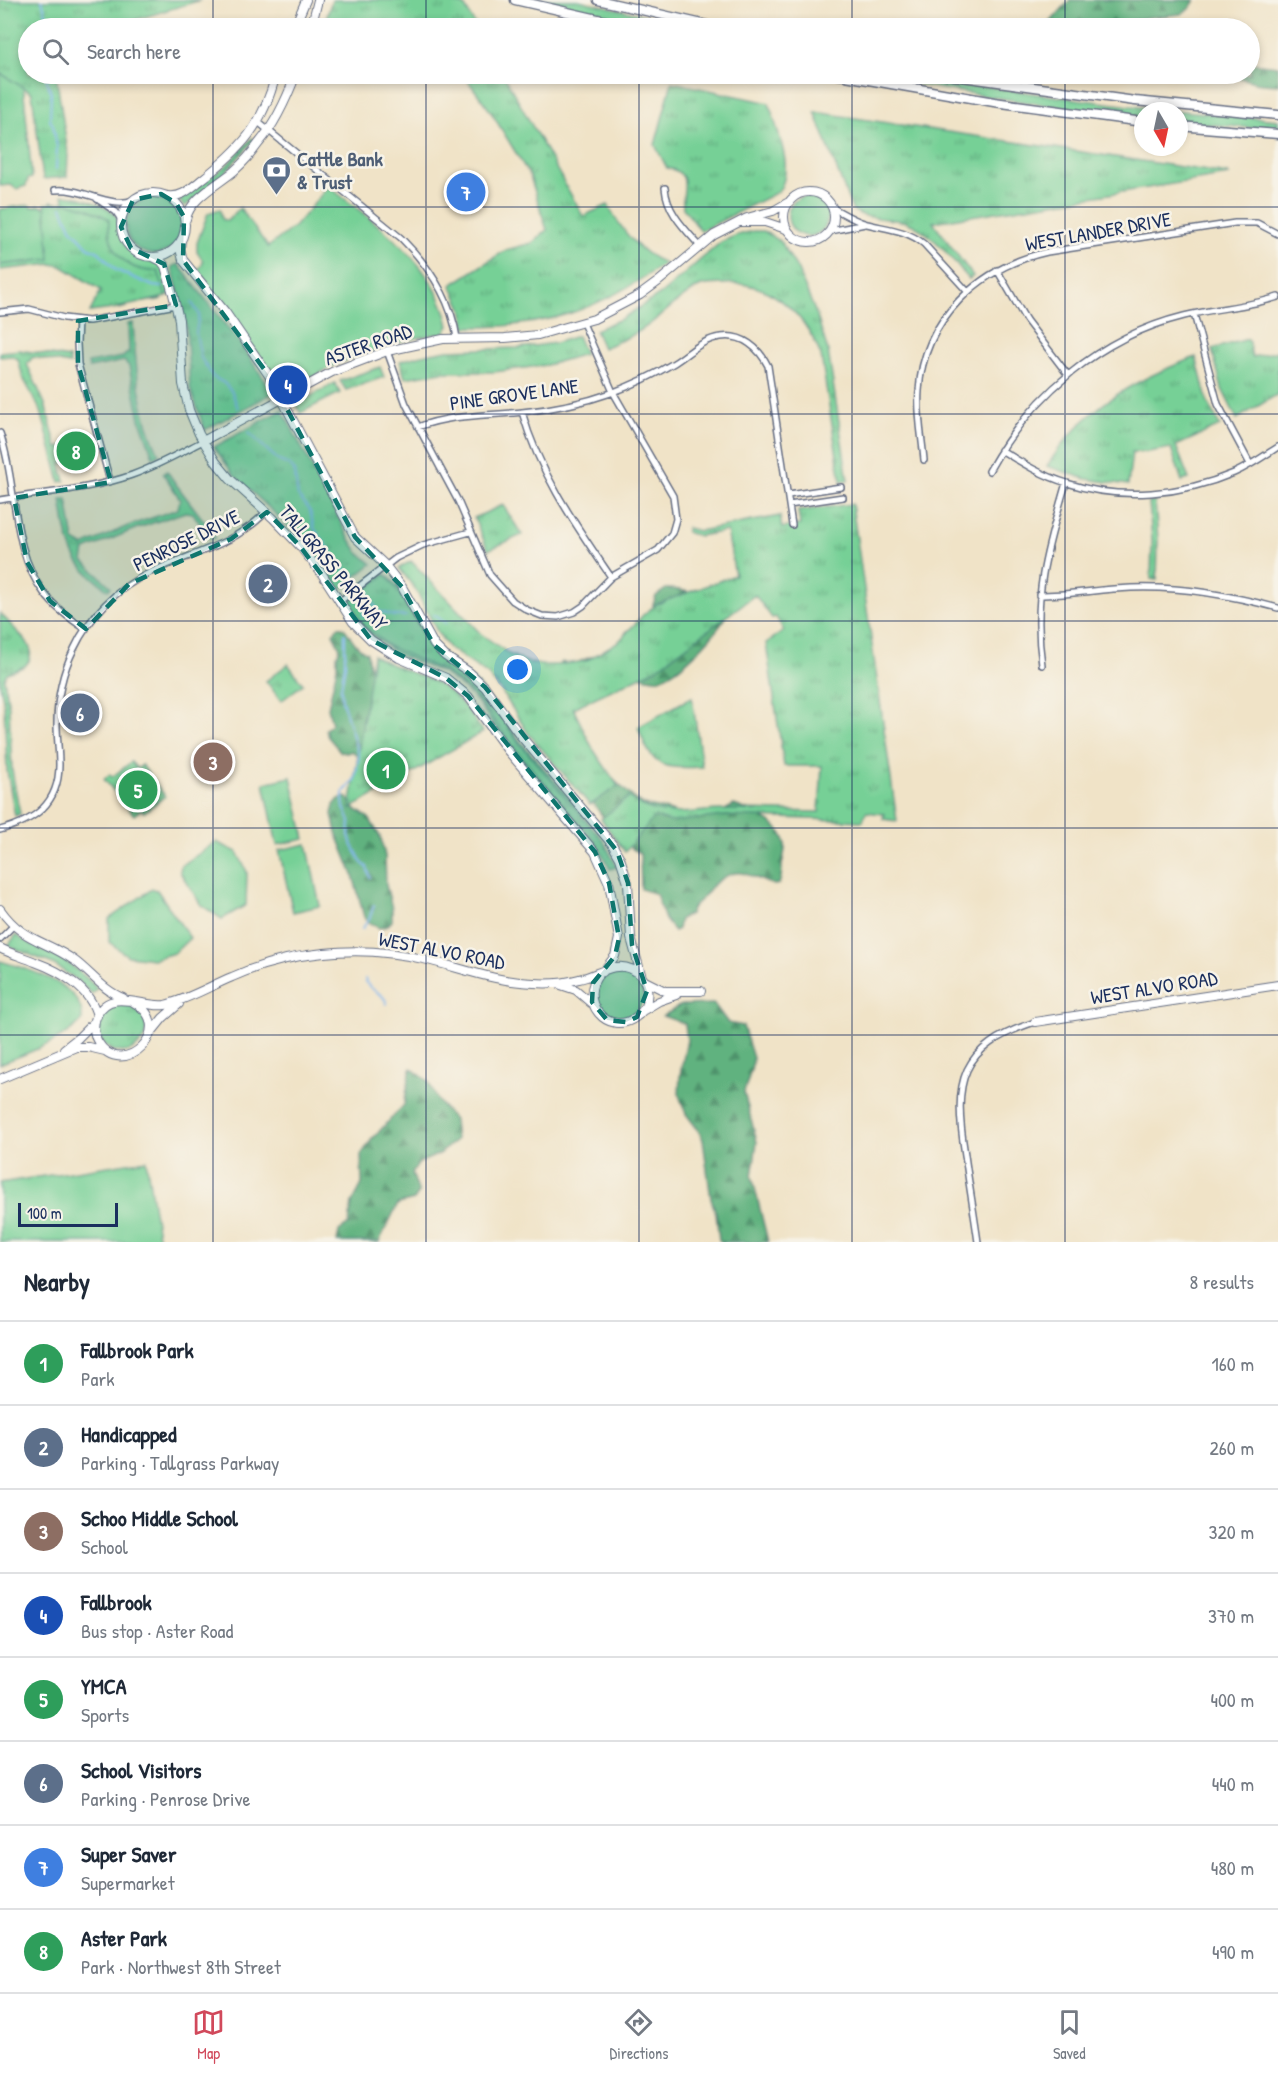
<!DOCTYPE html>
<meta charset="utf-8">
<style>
body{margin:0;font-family:"Patrick Hand",sans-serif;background:#f2f2f3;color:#1f2937}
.compass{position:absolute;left:1134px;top:102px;width:54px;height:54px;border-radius:50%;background:#fff;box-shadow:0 3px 9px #0003;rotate:171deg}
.scale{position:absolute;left:18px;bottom:15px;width:100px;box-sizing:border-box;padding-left:6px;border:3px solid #1b2f5e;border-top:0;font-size:16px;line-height:21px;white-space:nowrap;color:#1b2f5e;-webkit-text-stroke:4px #f7f3e8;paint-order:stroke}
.you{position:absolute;left:518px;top:670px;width:21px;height:21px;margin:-15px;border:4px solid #fff;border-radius:50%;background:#1a73e8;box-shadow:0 0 0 9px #1a73e833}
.badge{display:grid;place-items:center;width:39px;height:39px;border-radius:50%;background:#d1495b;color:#fff;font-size:20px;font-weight:700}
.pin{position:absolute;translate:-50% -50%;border:3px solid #fff;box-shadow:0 2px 6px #0006}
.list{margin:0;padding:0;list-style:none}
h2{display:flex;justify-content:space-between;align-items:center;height:78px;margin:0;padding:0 24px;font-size:26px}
h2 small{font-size:20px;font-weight:400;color:#747a83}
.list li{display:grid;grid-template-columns:39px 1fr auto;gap:18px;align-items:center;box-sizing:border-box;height:84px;padding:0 24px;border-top:2px solid #e0e1e3}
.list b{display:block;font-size:22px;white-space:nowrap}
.list p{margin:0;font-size:20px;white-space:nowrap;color:#747a83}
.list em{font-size:20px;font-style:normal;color:#747a83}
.icon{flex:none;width:33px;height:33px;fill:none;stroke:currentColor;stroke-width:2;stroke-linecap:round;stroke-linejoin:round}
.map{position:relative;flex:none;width:1278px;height:1242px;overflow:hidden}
.search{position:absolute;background:#fff;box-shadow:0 3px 9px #0003;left:18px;right:18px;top:18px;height:66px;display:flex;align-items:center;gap:15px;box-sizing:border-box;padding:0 21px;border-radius:33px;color:#747a83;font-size:22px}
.sheet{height:750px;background:#fff}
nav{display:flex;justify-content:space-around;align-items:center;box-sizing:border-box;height:84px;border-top:2px solid #e0e1e3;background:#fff;font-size:16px;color:#747a83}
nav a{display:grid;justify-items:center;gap:3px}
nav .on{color:#d1495b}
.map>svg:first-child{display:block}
.green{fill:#76d096;stroke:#48807a;stroke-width:1.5}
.forest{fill:url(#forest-firs);stroke:#3e706e;stroke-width:1.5}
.park{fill:url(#park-tufts);stroke:#48807a;stroke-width:1.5}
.water{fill:url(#water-rules);stroke:#4c72a6;stroke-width:1.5}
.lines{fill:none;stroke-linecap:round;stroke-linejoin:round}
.stream{stroke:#7db5ed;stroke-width:2}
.street-casing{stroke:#666e83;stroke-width:8}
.secondary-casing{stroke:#666e83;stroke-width:10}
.primary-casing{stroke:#666e83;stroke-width:11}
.street{stroke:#fff;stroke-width:5}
.secondary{stroke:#fff;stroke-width:8}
.primary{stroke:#fff;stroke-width:8}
.marked{fill:#0f766e;fill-opacity:0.2;stroke:#0f766e;stroke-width:4.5;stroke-dasharray:12 8;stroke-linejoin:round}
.grid{fill:none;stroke:#1b2f5e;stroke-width:1.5;stroke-opacity:0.55}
.labels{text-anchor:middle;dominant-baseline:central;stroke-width:5;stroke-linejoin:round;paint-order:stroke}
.service-label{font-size:20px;font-weight:bold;fill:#4e5e75;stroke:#f7f3e8;text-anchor:start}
.street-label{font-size:20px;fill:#1b2f5e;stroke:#f7f3e8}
</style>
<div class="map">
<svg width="1278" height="1242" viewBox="0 0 1278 1242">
<defs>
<pattern id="forest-firs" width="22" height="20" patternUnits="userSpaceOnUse" patternTransform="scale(1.5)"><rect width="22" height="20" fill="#60b27f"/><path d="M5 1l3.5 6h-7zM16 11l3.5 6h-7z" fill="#4e916b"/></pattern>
<pattern id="park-tufts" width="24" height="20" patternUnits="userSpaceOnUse" patternTransform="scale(1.5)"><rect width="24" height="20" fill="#76d096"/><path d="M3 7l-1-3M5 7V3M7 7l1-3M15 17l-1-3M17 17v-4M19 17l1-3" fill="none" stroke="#60a97e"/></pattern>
<pattern id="water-rules" width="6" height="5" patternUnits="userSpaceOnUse" patternTransform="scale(1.5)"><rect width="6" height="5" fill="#7db5ed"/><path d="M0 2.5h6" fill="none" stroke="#6694c3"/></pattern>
</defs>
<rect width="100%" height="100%" fill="#f7f3e8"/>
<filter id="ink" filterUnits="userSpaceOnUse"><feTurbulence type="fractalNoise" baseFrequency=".0167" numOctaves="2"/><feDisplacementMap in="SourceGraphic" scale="12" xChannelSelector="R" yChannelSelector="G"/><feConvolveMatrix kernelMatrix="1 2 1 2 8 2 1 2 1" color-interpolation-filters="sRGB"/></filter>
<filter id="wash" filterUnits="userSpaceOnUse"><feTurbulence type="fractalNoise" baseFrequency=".008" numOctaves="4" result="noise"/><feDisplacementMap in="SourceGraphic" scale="24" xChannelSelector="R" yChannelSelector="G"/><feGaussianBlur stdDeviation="1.35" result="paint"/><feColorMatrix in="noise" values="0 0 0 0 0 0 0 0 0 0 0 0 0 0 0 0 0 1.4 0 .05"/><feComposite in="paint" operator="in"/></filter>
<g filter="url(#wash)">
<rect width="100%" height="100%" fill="#f0e3c7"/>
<path class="green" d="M533 0H578L700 28H656Z
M0 65 23 83 32 178 28 179 26 186 16 189 11 185 0 186Z
M859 74H910L1037 94 1130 106 1278 120V130L1179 122V111H1143V118C1048 106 953 92 859 74Z
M252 138 254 140 219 179 184 207 179 200 226 166Z
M327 188H331C377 225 437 264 449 326L444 333C406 338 368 351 333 366 318 373 299 389 283 388L279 386 197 271 202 265 203 261 197 252V243L208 213 220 209 222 219 227 221 240 208 268 247 295 226Z
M63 195C77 195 111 206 117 218 123 228 119 239 127 248 138 260 157 258 163 268 167 275 168 286 171 294L159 300 135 303 49 206 52 201 54 203H69L64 201Z
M788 216a20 20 0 1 1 40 0a20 20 0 1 1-40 0Z
M126 226a28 28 0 1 1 56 0a28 28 0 1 1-56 0Z
M29 205 32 207 39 206V205L46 208 130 303 126 307 119 309 117 302 64 262 0 265V209Z
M386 574 401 590 430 643 480 686 520 741 583 813V819L579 822 573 820 504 741 477 701 465 689 443 673 395 653 363 628 347 607V604L381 575Z
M131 762 137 769 142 765 165 796 144 812 141 809 134 815 104 779 110 774 112 777Z
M291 777 305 839 277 845 264 783Z
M216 842 237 852 247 872 246 905 222 919 201 905 180 872 181 866Z
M307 844 320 906 293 912 279 850Z
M152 889 157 890 190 938 174 953 153 959 128 956 109 942V919Z
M0 961C27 969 85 984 82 1020 64 1041 25 1054 0 1064Z
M595 995a24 24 0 1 1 48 0a24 24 0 1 1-48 0Z
M146 1160 159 1242H0V1183Z"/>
<path class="forest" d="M1070 0H1195L1190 8 1181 14 1144 18 1098 28H1042L1047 26Z
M1250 63 1278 66V85L1262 84 1233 76 1206 78 1198 75 1183 74H1250Z
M666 589C679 588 710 596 719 605 723 608 724 614 725 619 713 636 678 677 656 679 650 679 643 677 637 675L626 684 604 689 575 708 574 713 569 717 568 725 573 734 592 752 605 772 637 801 647 806 668 810 685 816 692 813 712 817 734 805C750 810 782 824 785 842 786 850 783 858 782 866 782 873 782 877 779 884L774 885C748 877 740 862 713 885 709 888 708 893 704 896 699 903 691 905 690 914L680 919 678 929 674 931 665 920 656 894 641 889 640 853C634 850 628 847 624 843 593 808 570 767 541 732 532 721 519 713 516 699L531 678 549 666 555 670 562 662 572 665 590 657 601 656 619 647 626 632 635 625 644 623 660 624 688 616 690 613 687 609C676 608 667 612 655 609L653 605 656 596Z
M338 627H343C353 638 353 645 367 653L369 665 373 673 370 690 362 720 365 731 361 759 352 751 347 753 341 752 328 737 326 729 332 724 328 708 337 667V656L340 648 333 634Z
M347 797 355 809 369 818 381 838 385 856 386 885 392 908V921L387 926 379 928 371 924 364 917 353 875 336 832 332 814 334 805 339 799Z
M714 1004 728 1023 743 1026 753 1058 751 1070 744 1092 757 1142 752 1176 768 1242H723L719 1240 716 1213 711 1199 703 1140 699 1131 686 1114 679 1095 680 1075 687 1040 685 1024 663 1016 681 1005Z
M411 1068 428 1081 438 1101 454 1120 456 1140 439 1154 419 1163 412 1173 419 1193 414 1200 398 1204 379 1242H337L339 1231 349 1224 352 1203 362 1184 361 1155 372 1139 404 1105Z"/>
<path class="park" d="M0 0H201L108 28H28V74H56L68 153 67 177 43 179 32 93 0 73Z
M332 0H439L464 5 477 28H323Z
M463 74H503L583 216 608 205C622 230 637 252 665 263 599 310 547 328 466 327L462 308 451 285 506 250 532 243 547 230 530 176 491 112Z
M672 82 769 103C776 129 796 169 778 192L701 231 683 208C681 191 694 173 667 168L655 145Z
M815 112 1228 174 1229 175 933 222 973 276 969 279C951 259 933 232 906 222 891 217 864 221 852 209Z
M66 202 87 208 109 219C106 250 127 273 158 271L166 297 113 309 90 312 101 290 61 266 52 264 0 270V265L50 259 45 204Z
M753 231H764L780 241 797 268 817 316 828 351 848 480 841 481 821 356C805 314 770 279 722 284 714 285 705 284 699 287 675 299 659 321 636 333 626 339 614 343 603 348L595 330 621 319 661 294 721 242 737 235Z
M178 264 241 345 273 393 205 430 190 388 186 322 172 267Z
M133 323C136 369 139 412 159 454L153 457 140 420 129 366 124 361 89 368 88 363 123 357 129 351 128 324Z
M577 336 585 354 547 365 494 372H442L405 378 400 361 426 354 447 350 519 348 555 343Z
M1248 339 1252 357 1278 351V394L1237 419 1222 389 1212 349Z
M20 350 69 358 70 364 33 357 27 364 45 404 57 448 91 439 95 454 61 464 65 481 60 482 41 411 23 378 18 359 12 356 0 357V352Z
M1196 357 1207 400 1220 426 1176 446 1189 479 1182 481 1171 448 1148 452H1132L1128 485 1086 479 1047 466C1085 407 1131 381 1196 357Z
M380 367 384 377 346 390 340 381Z
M335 383 340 393 300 413 296 404Z
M282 410 349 538 358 552 372 564 340 589 297 534 234 475 214 447Z
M167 471C182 495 201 514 215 538L210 539 193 513 185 512 135 529 85 550 83 561 111 587 108 590C100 583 90 576 83 568 67 550 65 523 61 500L67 499 74 541 83 546 128 526 178 509 180 499 163 473Z
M1149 502H1155L1158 540 1157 580 1151 579 1152 541Z
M852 504 897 821 883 819 884 814 866 812 863 821 724 816 672 822 654 817 625 852 601 819 629 797C658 822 691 810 726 810 757 810 788 811 819 812L822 766H784L766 643 784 631 776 617 772 618 755 595 656 669 573 708 593 749 618 786 590 805 528 733 502 692 488 675 449 648 438 633 416 590 399 568 411 561 481 634 511 655 527 662 541 665H556L586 661 619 641 644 614 657 604 735 575 727 531 699 536 686 532 687 528 699 531 780 516 782 528 800 525 798 511Z
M503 505 522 535 488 550 474 518Z
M386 574 403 599 433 652 438 658 470 679 487 696 519 743 603 840 617 867 610 869 597 844 515 749 474 694 444 671 390 647 364 626 347 604Z
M0 613 27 642 31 651 29 661 25 666 7 673 4 679 9 707 12 770 20 814 15 816 7 771 4 706 0 683Z
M373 655C392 667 414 672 434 682 456 693 469 711 483 732L350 809Z
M288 664 303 684 281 701 266 681Z
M692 697 702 767C660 769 653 768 638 727Z
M16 935C29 945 45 950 59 958 74 966 86 977 97 988L92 994 76 979 53 964 8 946Z
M98 1028a24 24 0 1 1 48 0a24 24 0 1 1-48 0Z"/>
<path class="water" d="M131 779 136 786 142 782 147 789 134 799 138 804 132 808 118 788Z"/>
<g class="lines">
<path class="stream" d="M42 0 46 14V28
M45 74 51 93 50 120 53 125 57 147 56 169
M62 207 71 228 88 247 99 252 116 270 153 286 161 287
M192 303 199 314 196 333 201 358 213 377 224 383 232 392 238 408
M248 432 279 461 289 465 294 470 298 496 310 511 314 528 339 563 348 573 355 575
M369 596 378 611 394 616H406
M434 615 446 623
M363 616 369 593
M345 634V665L341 688 342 700 359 756 355 779 343 793V800L344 808 350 821 349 835 351 842 362 863 367 867 370 877
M362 929 370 917 374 905
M365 979C368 992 383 990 387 1004"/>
</g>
</g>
<g filter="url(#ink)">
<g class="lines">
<defs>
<path id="street" d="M258 122 401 238C429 266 451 298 457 338
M665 188C667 212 684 228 699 245
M55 190C83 187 110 209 133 200
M97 199 116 212 122 221
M833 208C844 214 855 221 867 224 888 229 907 230 924 244L967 291
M830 231 865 224
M997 270 1026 320 1068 375
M0 312 29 309 64 318 89 321 176 305
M1194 314 1218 404 1250 464
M78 321 77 343 78 364 110 481
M387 351 406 404 458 501 490 575 513 601 527 610 542 616 558 617 574 612 583 606 611 577 658 550 672 533 676 519 673 496 613 392 583 323
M522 412C540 475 575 524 611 577
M418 427C452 414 486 416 522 412 552 409 583 403 611 393 633 385 654 375 674 363 689 354 702 339 721 337 743 334 759 348 768 366L792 525
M0 433C18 485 10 548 44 593 55 608 70 619 86 629
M1001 450C1022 463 1043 476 1067 483 1121 501 1182 495 1234 473 1250 466 1264 456 1278 447
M924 460C922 437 917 414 919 391 923 319 980 267 1047 252L1235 223H1257L1278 234
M989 471C1031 396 1099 337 1184 316 1215 308 1247 307 1278 297
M788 495 841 487
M0 500C44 492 90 490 132 475 157 466 180 453 203 441
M789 505 843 497
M1039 595C1070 595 1100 589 1131 588 1182 586 1230 595 1278 608
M339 602 396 558 423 545 470 532
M1042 665C1032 597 1047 548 1066 483
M0 830C34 821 59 804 59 765 59 752 57 738 57 724 57 699 62 673 74 649 89 617 117 588 149 573 190 553 234 546 266 512
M0 939 14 925
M978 1242C974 1213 969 1184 965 1155 953 1081 959 1047 1035 1022"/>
<path id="secondary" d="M294 28 306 0
M311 28 318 0
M784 217a25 25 0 1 1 50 0a25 25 0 1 1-50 0Z
M121 225a32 32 0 1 1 64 0a32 32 0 1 1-64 0Z
M168 196C181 198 190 189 200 181 241 149 263 126 276 74
M186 219C190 198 219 184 234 171 243 163 252 153 259 143 276 123 287 98 296 74
M741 222H765L786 229
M181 241 180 249 183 260 226 313 270 377 355 537 385 565 402 587 434 645 445 656 469 672 485 687 520 735 612 844 620 858 628 883 631 938 642 978
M153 257 161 261 165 266 173 294 179 320 183 384 189 410 199 434 216 462 230 479 273 518 299 545 322 574 353 622 371 640 399 658 446 678 468 696 508 751 595 852 609 883 619 938 615 956 603 972
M203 441 332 372 387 351 443 339 505 338 538 335 594 319 640 295 659 281 714 235 747 218 773 211 787 203
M0 909C23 942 46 940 75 961 91 973 104 991 123 998
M0 948C11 954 24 957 35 962 60 971 91 989 97 1016
M645 981 665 991H701
M561 985 576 990 591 1003
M133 1002C180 1026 122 1083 98 1042 93 1034 93 1023 97 1015 111 987 142 1008 165 1005 189 999 210 986 232 977 261 964 292 956 324 953 359 949 394 952 428 960 464 969 497 982 534 983 549 984 565 983 579 979 596 976 614 961 631 969 651 977 653 1005 636 1017 608 1038 576 1000 600 973
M644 1010 659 1001 676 995
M1035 1022 1278 985
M150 1034 163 1018 179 1004
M64 1049 78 1038 95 1021
M0 1079 76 1047H88L105 1051"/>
<path id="primary" d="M515 0 637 28
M598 0 720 28
M834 74 994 102 1143 122
M940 74 1135 101 1278 115
M1179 126 1278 134"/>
</defs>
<use href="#street" class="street-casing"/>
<use href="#secondary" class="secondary-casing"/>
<use href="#primary" class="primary-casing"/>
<use href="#street" class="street"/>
<use href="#secondary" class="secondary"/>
<use href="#primary" class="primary"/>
</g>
</g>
<path class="marked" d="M161 194 176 203 184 217 183 260 270 377 355 537 402 587 434 645 485 687 617 851 628 883 632 945 647 991 637 1017 626 1022 607 1020 592 1002 593 983 615 956 619 938 609 883 595 852 468 696 446 678 371 640 299 545 267 512 231 539 129 584 86 629 50 601 27 562 14 498 111 482 78 364V321L176 305 164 264 131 248 121 227 133 200Z"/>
<path class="grid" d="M213 0V28M426 0V28M639 0V28M852 0V28M1065 0V28M213 74V1242M426 74V1242M639 74V1242M852 74V1242M1065 74V1242M0 207H1278M0 414H1278M0 621H1278M0 828H1278M0 1035H1278"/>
<defs>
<symbol id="bank-pin" viewBox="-11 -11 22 30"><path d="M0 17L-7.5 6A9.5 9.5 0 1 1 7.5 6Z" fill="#5c6f8a" stroke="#f7f3e8"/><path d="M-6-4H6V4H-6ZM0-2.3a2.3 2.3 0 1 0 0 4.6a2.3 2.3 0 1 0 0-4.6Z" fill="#fff"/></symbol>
</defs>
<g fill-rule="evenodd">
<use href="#bank-pin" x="260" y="154" width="33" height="45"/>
</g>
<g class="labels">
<g class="service-label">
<text x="297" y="158">Cattle Bank<tspan x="297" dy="23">&amp; Trust</tspan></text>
</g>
<g class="street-label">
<text transform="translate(1098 231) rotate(-10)">WEST LANDER DRIVE</text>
<text transform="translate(368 344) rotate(-19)">ASTER ROAD</text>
<text transform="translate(514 394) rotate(-8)">PINE GROVE LANE</text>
<text transform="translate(186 540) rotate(-26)">PENROSE DRIVE</text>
<text transform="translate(334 567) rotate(50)">TALLGRASS PARKWAY</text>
<text transform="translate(442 950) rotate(11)">WEST ALVO ROAD</text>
<text transform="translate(1154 987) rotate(-9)">WEST ALVO ROAD</text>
</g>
</g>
</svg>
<svg class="compass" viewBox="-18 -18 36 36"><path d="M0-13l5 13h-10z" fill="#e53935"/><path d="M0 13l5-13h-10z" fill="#747a83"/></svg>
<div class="scale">100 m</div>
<div class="you"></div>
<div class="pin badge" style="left:386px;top:770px;background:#2e9e5b">1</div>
<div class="pin badge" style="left:268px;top:584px;background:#5c6f8a">2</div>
<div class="pin badge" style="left:213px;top:762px;background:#8d6e63">3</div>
<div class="pin badge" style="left:288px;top:385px;background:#1a4fb4">4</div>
<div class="pin badge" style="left:138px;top:790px;background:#2e9e5b">5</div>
<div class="pin badge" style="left:80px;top:713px;background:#5c6f8a">6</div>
<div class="pin badge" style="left:466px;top:192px;background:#3f7fe0">7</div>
<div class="pin badge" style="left:76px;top:451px;background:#2e9e5b">8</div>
<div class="search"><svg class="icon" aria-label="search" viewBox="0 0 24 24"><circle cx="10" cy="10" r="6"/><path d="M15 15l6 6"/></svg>Search here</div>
</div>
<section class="sheet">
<h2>Nearby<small>8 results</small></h2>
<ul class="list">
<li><span class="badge" style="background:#2e9e5b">1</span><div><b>Fallbrook Park</b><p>Park</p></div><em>160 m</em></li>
<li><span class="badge" style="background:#5c6f8a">2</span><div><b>Handicapped</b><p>Parking · Tallgrass Parkway</p></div><em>260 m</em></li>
<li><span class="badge" style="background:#8d6e63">3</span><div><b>Schoo Middle School</b><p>School</p></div><em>320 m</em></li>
<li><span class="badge" style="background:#1a4fb4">4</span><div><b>Fallbrook</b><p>Bus stop · Aster Road</p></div><em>370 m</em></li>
<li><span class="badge" style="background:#2e9e5b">5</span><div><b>YMCA</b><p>Sports</p></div><em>400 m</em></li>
<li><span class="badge" style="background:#5c6f8a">6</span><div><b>School Visitors</b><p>Parking · Penrose Drive</p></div><em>440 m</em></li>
<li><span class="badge" style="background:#3f7fe0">7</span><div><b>Super Saver</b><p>Supermarket</p></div><em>480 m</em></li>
<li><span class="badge" style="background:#2e9e5b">8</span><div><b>Aster Park</b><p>Park · Northwest 8th Street</p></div><em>490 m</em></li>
</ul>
</section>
<nav>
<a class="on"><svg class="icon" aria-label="map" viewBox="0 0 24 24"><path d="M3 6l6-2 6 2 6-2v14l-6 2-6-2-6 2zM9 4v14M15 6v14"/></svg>Map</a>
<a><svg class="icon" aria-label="directions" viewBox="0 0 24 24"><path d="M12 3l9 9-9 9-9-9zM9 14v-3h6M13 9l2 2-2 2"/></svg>Directions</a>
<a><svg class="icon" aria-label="saved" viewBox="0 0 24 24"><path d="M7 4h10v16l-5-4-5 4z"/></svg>Saved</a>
</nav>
